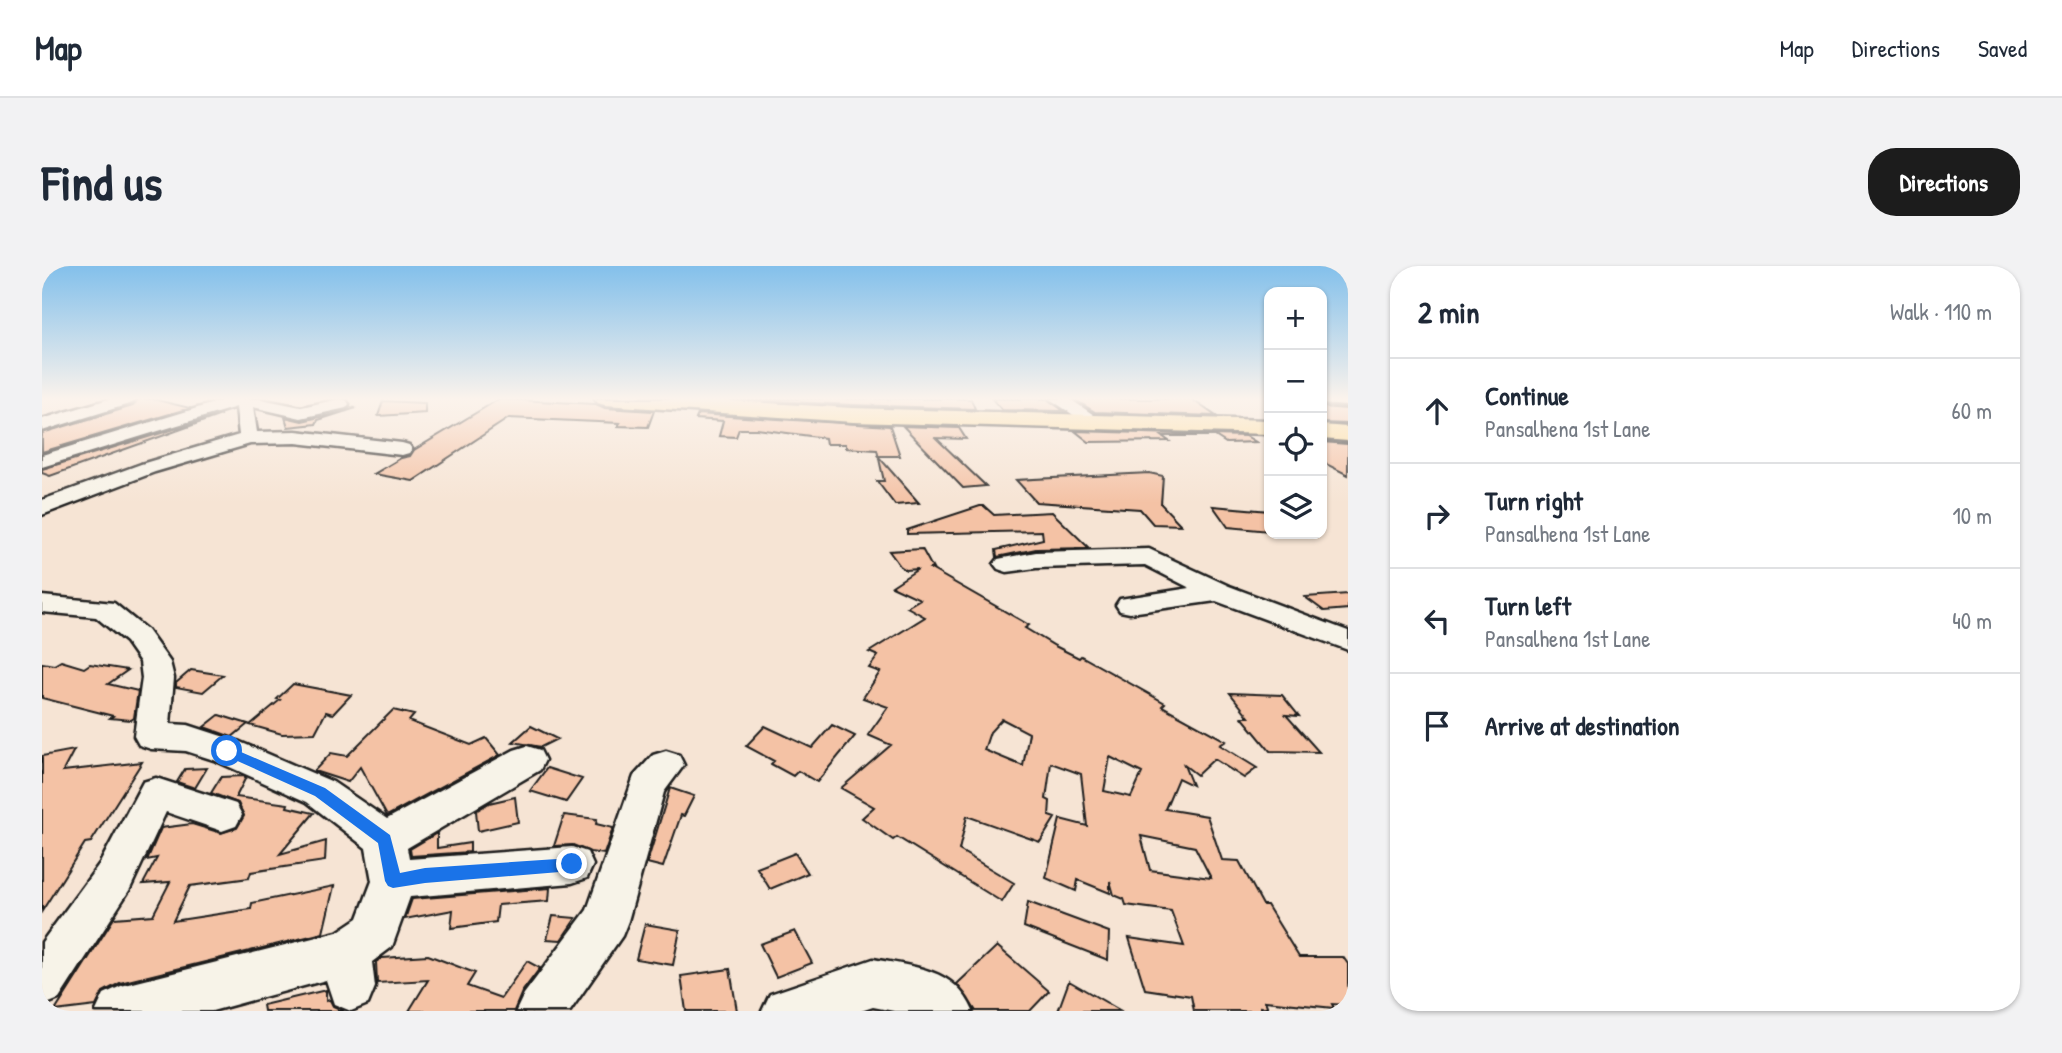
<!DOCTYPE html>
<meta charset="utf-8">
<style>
body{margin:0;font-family:"Patrick Hand",sans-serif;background:#f2f2f3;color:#1f2937}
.controls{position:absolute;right:21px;top:21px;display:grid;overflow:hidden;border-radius:14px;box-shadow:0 2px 5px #0004}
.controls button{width:63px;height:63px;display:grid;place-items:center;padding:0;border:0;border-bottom:2px solid #e0e1e3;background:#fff;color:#1f2937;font:35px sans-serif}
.stop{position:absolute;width:21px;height:21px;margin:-16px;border:5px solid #1a73e8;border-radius:50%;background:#fff}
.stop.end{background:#1a73e8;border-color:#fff;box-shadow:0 2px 7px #0008}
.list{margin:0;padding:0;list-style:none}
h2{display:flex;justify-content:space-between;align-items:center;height:91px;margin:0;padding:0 28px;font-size:30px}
h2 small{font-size:23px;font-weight:400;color:#747a83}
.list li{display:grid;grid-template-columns:46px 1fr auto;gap:21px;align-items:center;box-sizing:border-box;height:105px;padding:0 28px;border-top:2px solid #e0e1e3}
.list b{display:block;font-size:26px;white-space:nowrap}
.list p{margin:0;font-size:23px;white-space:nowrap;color:#747a83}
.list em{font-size:23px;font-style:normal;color:#747a83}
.icon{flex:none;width:38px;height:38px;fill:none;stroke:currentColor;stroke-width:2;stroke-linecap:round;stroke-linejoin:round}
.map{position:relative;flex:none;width:1306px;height:745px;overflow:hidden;border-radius:28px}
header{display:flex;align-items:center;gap:42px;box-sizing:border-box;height:98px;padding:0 35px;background:#fff;border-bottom:2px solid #e0e1e3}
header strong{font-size:33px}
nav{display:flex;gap:38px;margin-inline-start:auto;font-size:24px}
.intro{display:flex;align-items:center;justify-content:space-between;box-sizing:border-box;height:168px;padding:0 42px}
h1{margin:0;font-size:49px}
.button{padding:18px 32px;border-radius:28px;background:#1c1c1c;color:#fff;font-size:24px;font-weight:700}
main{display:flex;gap:42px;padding:0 42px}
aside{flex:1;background:#fff;border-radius:28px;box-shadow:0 2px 5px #0004}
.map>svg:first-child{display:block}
.building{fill:#f4c2a5;stroke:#1c1c1c;stroke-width:2;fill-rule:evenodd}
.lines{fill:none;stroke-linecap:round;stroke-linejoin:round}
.minor-casing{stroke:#1c1c1c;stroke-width:5}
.major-casing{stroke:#1c1c1c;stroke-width:5}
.minor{fill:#f7f3e8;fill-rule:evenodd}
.major{fill:#fedd96;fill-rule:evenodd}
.route{fill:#1a73e8}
</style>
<header>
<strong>Map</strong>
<nav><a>Map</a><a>Directions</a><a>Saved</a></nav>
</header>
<div class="intro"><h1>Find us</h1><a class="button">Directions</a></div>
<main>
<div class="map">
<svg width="1306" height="745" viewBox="0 0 1306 745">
<rect width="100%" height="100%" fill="#f6e4d4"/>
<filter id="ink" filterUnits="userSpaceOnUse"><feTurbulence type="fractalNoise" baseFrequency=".0143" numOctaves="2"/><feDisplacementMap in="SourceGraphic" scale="14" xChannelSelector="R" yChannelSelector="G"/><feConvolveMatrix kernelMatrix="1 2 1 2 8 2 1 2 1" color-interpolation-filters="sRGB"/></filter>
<g filter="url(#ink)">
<path class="building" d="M96 133H111L148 142 0 186V167L91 140Z
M457 133 554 138 563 142 612 145 606 161 576 160 578 157 467 152 371 215 332 208 359 192 368 190 372 184Z
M695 133H929L933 143 811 139Z
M950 133H1005L1022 145 960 144Z
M1032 133H1149L1174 150 1053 146Z
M341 135 383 137V147L336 150Z
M308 141 314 142 276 154 274 158 246 161 243 151 260 155 305 145Z
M1280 141 1306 143V158L1280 157Z
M656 148 848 160 858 190H836L877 237 853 239 835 215H842L835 184 804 182V178H784L783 172 715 163H697L694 171 677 170 681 155 654 153Z
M179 149 8 210 0 207V203Z
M861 160 917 162 924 173 894 172 944 220 921 222Z
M1033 165 1204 170 1214 176 1184 177 1173 170H1120L1127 175 1047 176Z
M1280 176 1306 178V209L1280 196Z
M1107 207 1121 210 1119 238 1139 259 1111 258 1098 243 994 236 974 214Z
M938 240H942L952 249 1010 246 1047 282 994 283 955 291 954 284 1001 273 1000 265 865 268V264Z
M1171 240 1227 245V265L1186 261Z
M880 283 891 303H889L987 359 983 362 1013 380 1037 392 1039 390 1123 437 1120 440 1184 475 1178 479 1215 502 1202 512 1172 493 1155 509 1142 499 1150 519 1136 512 1123 543 1165 550 1180 594 1197 595 1221 639H1225L1257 691H1301L1306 698V739L1290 738 1292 742 1223 735 1226 742 1218 741V745H1152L1149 730 1103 723 1087 672 1142 680 1129 645 1084 639 1082 633 1072 629 1068 615V627L1036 614 1034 625 1004 612 1018 553 1045 560 1039 508 1009 497 1004 533 1008 535 1007 550 1013 552 998 576 925 550 917 584 972 617 960 636 855 571 851 574 820 552 832 541 799 522 849 479 826 469 846 441 821 432 838 406 827 402 836 390 827 386 883 351 865 341 878 333 850 320 876 303 864 304 858 300 847 285ZM960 453 987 467 981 500 942 484 948 466ZM1068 491 1100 507 1089 531 1062 525ZM1099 570 1153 581 1169 612 1108 604Z
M1306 328V343L1282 345 1263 331Z
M19 395 42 402 48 398 86 404 66 418 96 425 92 452 89 454 68 452 71 450 0 432V397L12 399Z
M149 404 181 409 161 426 134 421V417Z
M251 418 309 429 291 448 284 446 273 467 240 468 208 459 238 434 235 433Z
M1188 427 1240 429 1257 450 1244 449 1277 486 1228 485 1200 451H1207Z
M351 444 372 449 367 455 429 479 444 472 458 489 345 550 318 501 306 516 272 505 289 487 305 490Z
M177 449 206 458 190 471 162 461Z
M790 459 813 470 775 516 756 505 751 510 729 498 732 495 704 480 723 460 770 482Z
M489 460 515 473 499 481 471 476Z
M32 484 21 505 100 496 49 576 43 577 0 645V490Z
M165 502 153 522 135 516 143 503Z
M505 502 540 513 524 536 488 525Z
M201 510 204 511 194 531 246 538 245 541 272 547 238 588 284 575 283 595 209 606 207 612 148 620 131 655 209 643 210 637 292 620 281 667 78 717 61 726 54 740 13 745 72 652 111 649 128 616 101 618 115 592 105 594 119 562 150 558 179 567 195 562 202 550 196 537 169 527 179 511Z
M628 522 652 530 642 550 639 549 621 601 605 597Z
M473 531 476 556 436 565 434 545 447 537Z
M522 549 555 553 554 558 571 562 562 588 548 586 531 579 512 580Z
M395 567V582L428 577V586L369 590 368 583Z
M753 587 766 607 728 623 715 602Z
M508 622 507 635 456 639 454 656 409 662 411 644 363 653 370 633Z
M986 636 1067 666 1066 694 982 661Z
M511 650 534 652 519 674 505 673Z
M603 658 638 664 631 699 594 693Z
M753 665 770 697 734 711 718 678Z
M955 680 1007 725 988 745H934L915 718Z
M386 689 433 707 425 720 459 732 485 695 498 702 480 726 472 745H367L386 714 335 717 334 696 340 692Z
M688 703 695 745H644L639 710Z
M1027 715 1079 745H1016Z
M284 724V735L288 734 291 740 302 745H222L221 739Z"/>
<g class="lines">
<defs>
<path id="minor" d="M67 133H93L90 137 0 165V153Z
M185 133H219L259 141 298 133 304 134 307 138 304 142 259 152 211 141 215 166 254 165 360 177 367 179 370 183 367 187 360 189 254 177 208 178 113 206 0 249V234L99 198 197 169 194 141 0 201V189Z
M1008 133H1028L1064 157 1055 163 1049 161Z
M1280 133H1306V140L1280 138Z
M1107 283 1187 320 1306 365V384L1174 335 1088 347 1078 345 1074 339 1078 333 1148 322 1103 299 994 302 965 306 956 303 952 298 956 293 994 286Z
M0 330 72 337 105 364 128 396 132 412 128 458 146 459 198 476 291 516 345 553 472 484 485 480 498 484 503 494 498 504 365 582 367 593 530 581 545 586 551 599 545 612 530 617 368 631 350 681 330 696 333 721 326 738 309 745 292 738 284 714 170 745H54L62 728 79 720 295 666 316 652 330 615 324 582 265 536 172 494 144 485 109 483 97 479 92 470 100 412 98 396 84 376 54 351 0 346Z
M624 485 637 489 642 499 622 526 586 655 580 670 528 745H474L482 728 545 644 592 510 611 489Z
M114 512 194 538 200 549 194 560 180 565 124 546 88 623 17 733 0 740V676L58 597 101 516Z
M831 693C872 701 913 702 931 745H852L831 741 819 745H720L728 728Z"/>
<path id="major" d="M553 133H657L811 142 1227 154V168L811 156 563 139 556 137Z
M1280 159 1306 161V175L1280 173Z"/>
</defs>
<use href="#minor" class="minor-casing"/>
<use href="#major" class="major-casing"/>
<use href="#minor" class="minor"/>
<use href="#major" class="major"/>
</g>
</g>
<linearGradient id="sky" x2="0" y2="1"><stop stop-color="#83c0eb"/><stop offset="0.56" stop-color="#fbf3ec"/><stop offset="1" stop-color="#fbf3ec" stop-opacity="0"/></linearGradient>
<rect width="1306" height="237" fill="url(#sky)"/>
<path class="route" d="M185 480 283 522 348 569 358 607 383 602 530 592 536 594 538 598 536 603 530 605 383 617 351 622 346 620 343 615 336 577 273 530 180 488V481Z"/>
</svg>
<div class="controls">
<button>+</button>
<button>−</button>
<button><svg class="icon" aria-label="locate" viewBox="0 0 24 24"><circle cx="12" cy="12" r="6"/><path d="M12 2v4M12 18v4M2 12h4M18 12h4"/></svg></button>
<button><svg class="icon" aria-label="layers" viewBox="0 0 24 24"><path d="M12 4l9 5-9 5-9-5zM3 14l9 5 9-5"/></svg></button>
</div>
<div class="stop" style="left:185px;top:485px"></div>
<div class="stop end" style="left:530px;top:598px"></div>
</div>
<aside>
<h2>2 min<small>Walk · 110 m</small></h2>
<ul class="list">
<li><svg class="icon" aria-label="ahead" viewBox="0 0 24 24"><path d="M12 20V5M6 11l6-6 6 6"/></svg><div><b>Continue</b><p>Pansalhena 1st Lane</p></div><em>60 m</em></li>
<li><svg class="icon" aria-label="right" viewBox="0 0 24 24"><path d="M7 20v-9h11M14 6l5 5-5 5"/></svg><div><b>Turn right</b><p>Pansalhena 1st Lane</p></div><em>10 m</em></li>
<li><svg class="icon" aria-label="left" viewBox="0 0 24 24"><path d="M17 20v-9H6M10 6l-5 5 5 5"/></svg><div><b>Turn left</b><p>Pansalhena 1st Lane</p></div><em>40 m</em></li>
<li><svg class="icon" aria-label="arrive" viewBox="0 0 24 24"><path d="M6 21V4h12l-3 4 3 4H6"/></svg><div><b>Arrive at destination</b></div></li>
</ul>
</aside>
</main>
